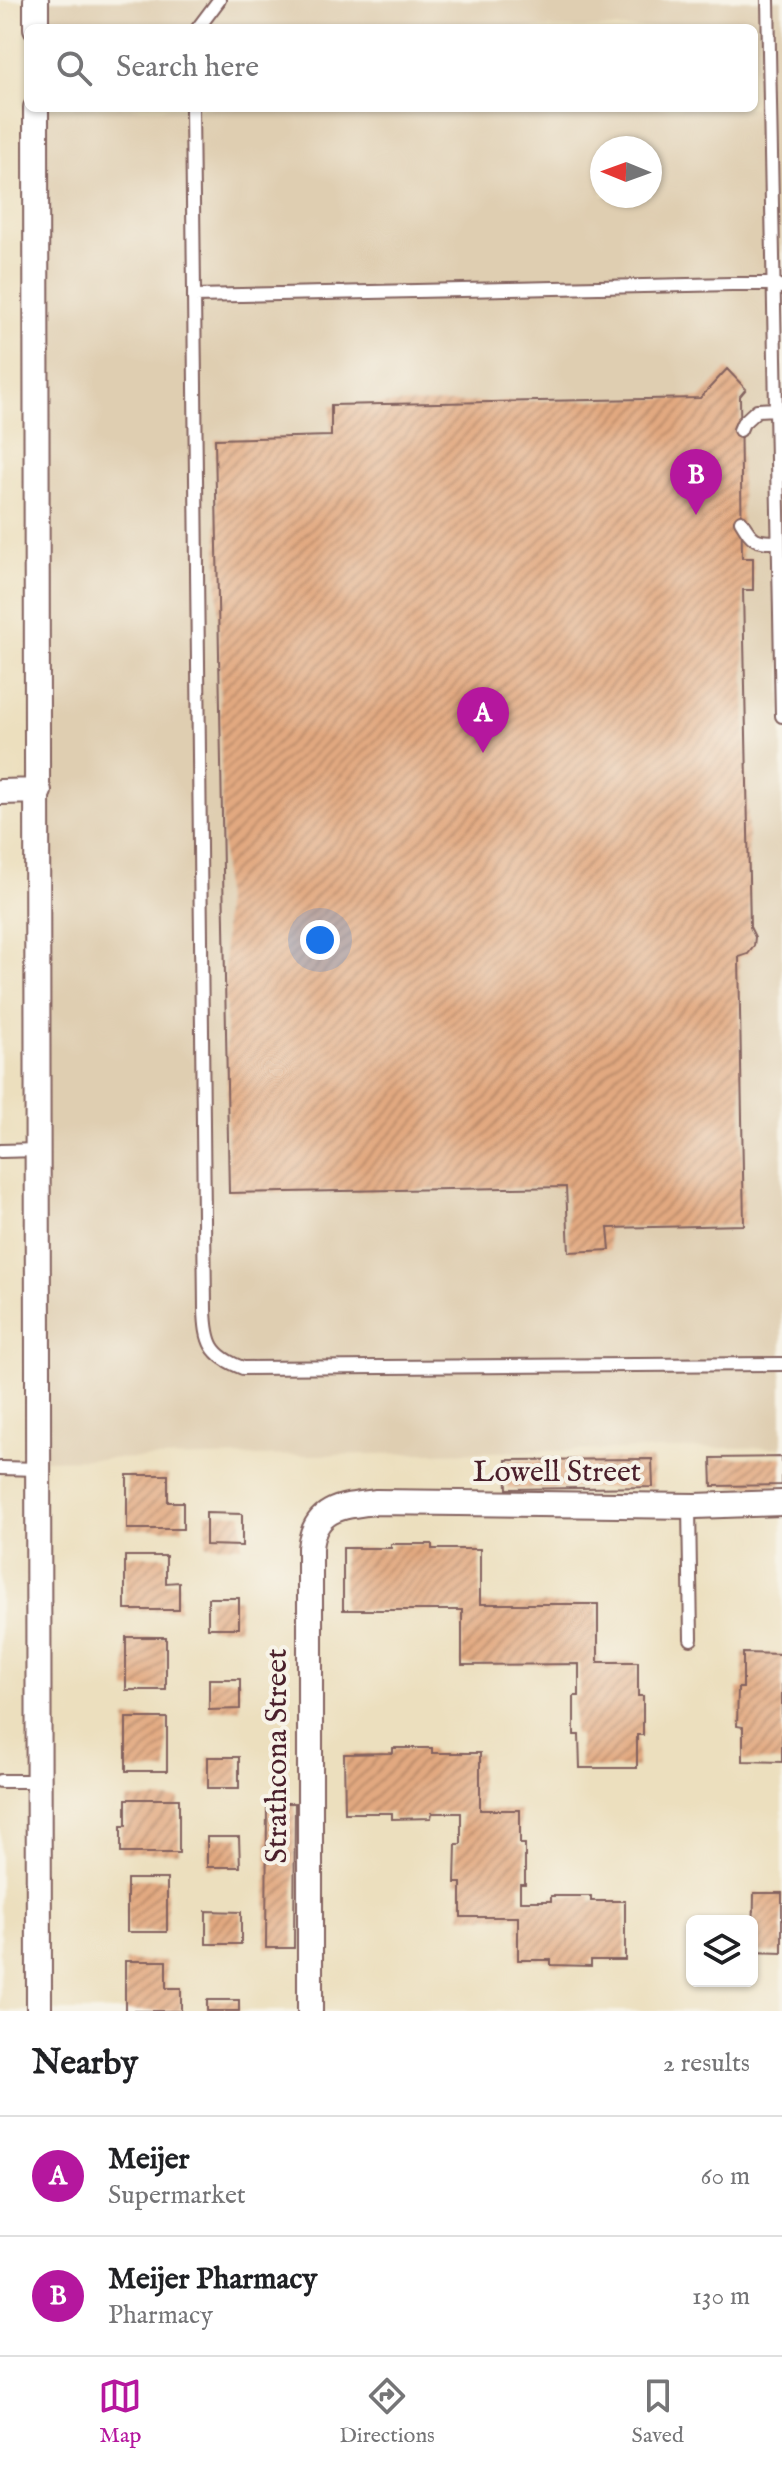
<!DOCTYPE html>
<style>
body{margin:0;font-family:"IM FELL English",serif;background:#f2f2f2;color:#202124}
.controls{position:absolute;right:24px;bottom:24px;display:grid;overflow:hidden;border-radius:12px;box-shadow:0 2px 6px #0004}
.controls button{width:72px;height:72px;display:grid;place-items:center;padding:0;border:0;border-bottom:2px solid #e0e0e0;background:#fff;color:#202124;font:40px sans-serif}
.compass{position:absolute;left:590px;top:136px;width:72px;height:72px;border-radius:50%;background:#fff;box-shadow:0 2px 6px #0004;rotate:271deg}
.you{position:absolute;left:320px;top:940px;width:28px;height:28px;margin:-20px;border:6px solid #fff;border-radius:50%;background:#1a73e8;box-shadow:0 0 0 12px #1a73e833}
.badge{display:grid;place-items:center;width:52px;height:52px;border-radius:50%;background:#b5179e;color:#fff;font-size:26px;font-weight:700}
.pin{position:absolute;translate:-50% -66px;filter:drop-shadow(0 2px 4px #0008)}
.pin::after{content:'';position:absolute;top:42px;width:28px;height:24px;background:inherit;clip-path:polygon(0 0,100% 0,50% 100%)}
.list{margin:0;padding:0;list-style:none}
h2{display:flex;justify-content:space-between;align-items:center;height:104px;margin:0;padding:0 32px;font-size:34px}
h2 small{font-size:26px;font-weight:400;color:#757577}
.list li{display:grid;grid-template-columns:52px 1fr auto;gap:24px;align-items:center;box-sizing:border-box;height:120px;padding:0 32px;border-top:2px solid #e0e0e0}
.list b{display:block;font-size:30px;white-space:nowrap}
.list p{margin:0;font-size:26px;white-space:nowrap;color:#757577}
.list em{font-size:26px;font-style:normal;color:#757577}
.icon{flex:none;width:44px;height:44px;fill:none;stroke:currentColor;stroke-width:2;stroke-linecap:round;stroke-linejoin:round}
.map{position:relative;flex:none;width:782px;height:2011px;overflow:hidden}
.search{position:absolute;background:#fff;box-shadow:0 2px 6px #0004;left:24px;right:24px;top:24px;height:88px;display:flex;align-items:center;gap:20px;box-sizing:border-box;padding:0 28px;border-radius:12px;color:#757577;font-size:30px}
.sheet{height:344px;background:#fff}
nav{display:flex;justify-content:space-around;align-items:center;box-sizing:border-box;height:112px;border-top:2px solid #e0e0e0;background:#fff;font-size:22px;color:#757577}
nav a{display:grid;justify-items:center;gap:4px}
nav .on{color:#b5179e}
.map>svg:first-child{display:block}
.built{fill:#dfceb1;fill-rule:evenodd}
.building{fill:url(#building-hatch)}
.lines{fill:none;stroke-linecap:round;stroke-linejoin:round}
.lane-casing{stroke:#83625e;stroke-width:16}
.street-casing{stroke:#83625e;stroke-width:28}
.lane{stroke:#fff;stroke-width:12}
.street{stroke:#fff;stroke-width:24}
.labels{text-anchor:middle;dominant-baseline:central;stroke-width:8;stroke-linejoin:round;paint-order:stroke}
.street-label{font-size:30px;fill:#4a1f2b;stroke:#f7f3e8}
</style>
<div class="map">
<svg width="782" height="2011" viewBox="0 0 782 2011">
<defs>
<pattern id="building-hatch" width="6" height="6" patternUnits="userSpaceOnUse" patternTransform="scale(2)"><rect width="6" height="6" fill="#e2a980"/><path d="M-1 1l2-2M0 6l6-6M5 7l2-2" fill="none" stroke="#b98969"/></pattern>
</defs>
<rect width="100%" height="100%" fill="#f7f3e8"/>
<filter id="ink" filterUnits="userSpaceOnUse"><feTurbulence type="fractalNoise" baseFrequency=".0125" numOctaves="2"/><feDisplacementMap in="SourceGraphic" scale="16" xChannelSelector="R" yChannelSelector="G"/><feConvolveMatrix kernelMatrix="1 2 1 2 8 2 1 2 1" color-interpolation-filters="sRGB"/></filter>
<filter id="wash" filterUnits="userSpaceOnUse"><feTurbulence type="fractalNoise" baseFrequency=".006" numOctaves="4" result="noise"/><feDisplacementMap in="SourceGraphic" scale="32" xChannelSelector="R" yChannelSelector="G"/><feGaussianBlur stdDeviation="1.8" result="paint"/><feColorMatrix in="noise" values="0 0 0 0 0 0 0 0 0 0 0 0 0 0 0 0 0 1.4 0 .05"/><feComposite in="paint" operator="in"/></filter>
<g filter="url(#wash)">
<rect width="100%" height="100%" fill="#ecdfbe"/>
<path class="built" d="M36 0H782V1447L39 1460 36 108H754V28H36ZM602 148H650V196H602Z"/>
<g id="blocks">
<path class="building" d="M727 369 746 389 740 396 742 558H753V590H743L750 927 755 937 754 946 748 954 739 957 744 1225 608 1228 610 1250 569 1252 566 1187 229 1193 215 439 331 436V405L700 398Z
M782 1457V1485L712 1486 711 1458Z
M652 1459 653 1487 507 1489 506 1460Z
M127 1475H168V1502H183V1529H127Z
M206 1513 242 1514V1546L206 1545Z
M391 1544H432V1549H480V1604H598V1662H638V1696H643V1735H637V1768H580L579 1735H574V1696H579V1664L462 1665V1610H343V1548H391Z
M125 1556H166V1583L179 1582V1610H125Z
M208 1598H239V1628H208Z
M126 1637H166V1690H126Z
M743 1653 782 1654V1762L743 1761V1727L737 1726 738 1688H743Z
M209 1679H240V1709L209 1710Z
M126 1718H167V1771H126Z
M393 1748H432V1753H480V1810H520V1844H525V1884H520V1901H551V1896H591V1901H625V1960H591V1966L551 1965V1960H518V1917H461V1883H455L456 1844H461V1813H432L431 1818 392 1819V1813H345L344 1754 393 1753Z
M208 1757H239V1788H208Z
M126 1799H179V1853H121V1826H126Z
M267 1803H295L294 1948H266Z
M207 1837H239L240 1867H207Z
M127 1879H167V1932H127Z
M754 1893H782V1953L753 1952Z
M206 1911 241 1912V1944H206Z
M125 1961H166V1988H181V2011H125Z
M207 2000H239V2011H207Z"/>
</g>
</g>
<g filter="url(#ink)">
<use href="#blocks" fill-opacity="0" stroke="#83625e" stroke-width="2"/>
<g class="lines">
<defs>
<path id="lane" d="M768 0 782 716
M198 28 219 0
M192 108 205 1309C206 1342 210 1356 243 1368L782 1364
M194 296 732 284H773L782 287
M740 430 743 423 757 410 776 409
M741 521C753 541 755 542 778 542
M0 1151 39 1150
M0 1468 39 1469
M689 1506 691 1639
M0 1781H39"/>
<path id="street" d="M36 0V28
M36 108 39 2011
M0 792 39 791
M310 2011V1548C314 1508 341 1506 376 1502L695 1506 782 1503"/>
</defs>
<use href="#lane" class="lane-casing"/>
<use href="#street" class="street-casing"/>
<use href="#lane" class="lane"/>
<use href="#street" class="street"/>
</g>
</g>
<g class="labels">
<g class="street-label">
<text x="557" y="1473">Lowell Street</text>
<text transform="translate(278 1756) rotate(-90)">Strathcona Street</text>
</g>
</g>
</svg>
<div class="controls">
<button><svg class="icon" aria-label="layers" viewBox="0 0 24 24"><path d="M12 4l9 5-9 5-9-5zM3 14l9 5 9-5"/></svg></button>
</div>
<svg class="compass" viewBox="-18 -18 36 36"><path d="M0-13l5 13h-10z" fill="#e53935"/><path d="M0 13l5-13h-10z" fill="#757577"/></svg>
<div class="you"></div>
<div class="pin badge" style="left:483px;top:753px">A</div>
<div class="pin badge" style="left:696px;top:515px">B</div>
<div class="search"><svg class="icon" aria-label="search" viewBox="0 0 24 24"><circle cx="10" cy="10" r="6"/><path d="M15 15l6 6"/></svg>Search here</div>
</div>
<section class="sheet">
<h2>Nearby<small>2 results</small></h2>
<ul class="list">
<li><span class="badge">A</span><div><b>Meijer</b><p>Supermarket</p></div><em>60 m</em></li>
<li><span class="badge">B</span><div><b>Meijer Pharmacy</b><p>Pharmacy</p></div><em>130 m</em></li>
</ul>
</section>
<nav>
<a class="on"><svg class="icon" aria-label="map" viewBox="0 0 24 24"><path d="M3 6l6-2 6 2 6-2v14l-6 2-6-2-6 2zM9 4v14M15 6v14"/></svg>Map</a>
<a><svg class="icon" aria-label="directions" viewBox="0 0 24 24"><path d="M12 3l9 9-9 9-9-9zM9 14v-3h6M13 9l2 2-2 2"/></svg>Directions</a>
<a><svg class="icon" aria-label="saved" viewBox="0 0 24 24"><path d="M7 4h10v16l-5-4-5 4z"/></svg>Saved</a>
</nav>
